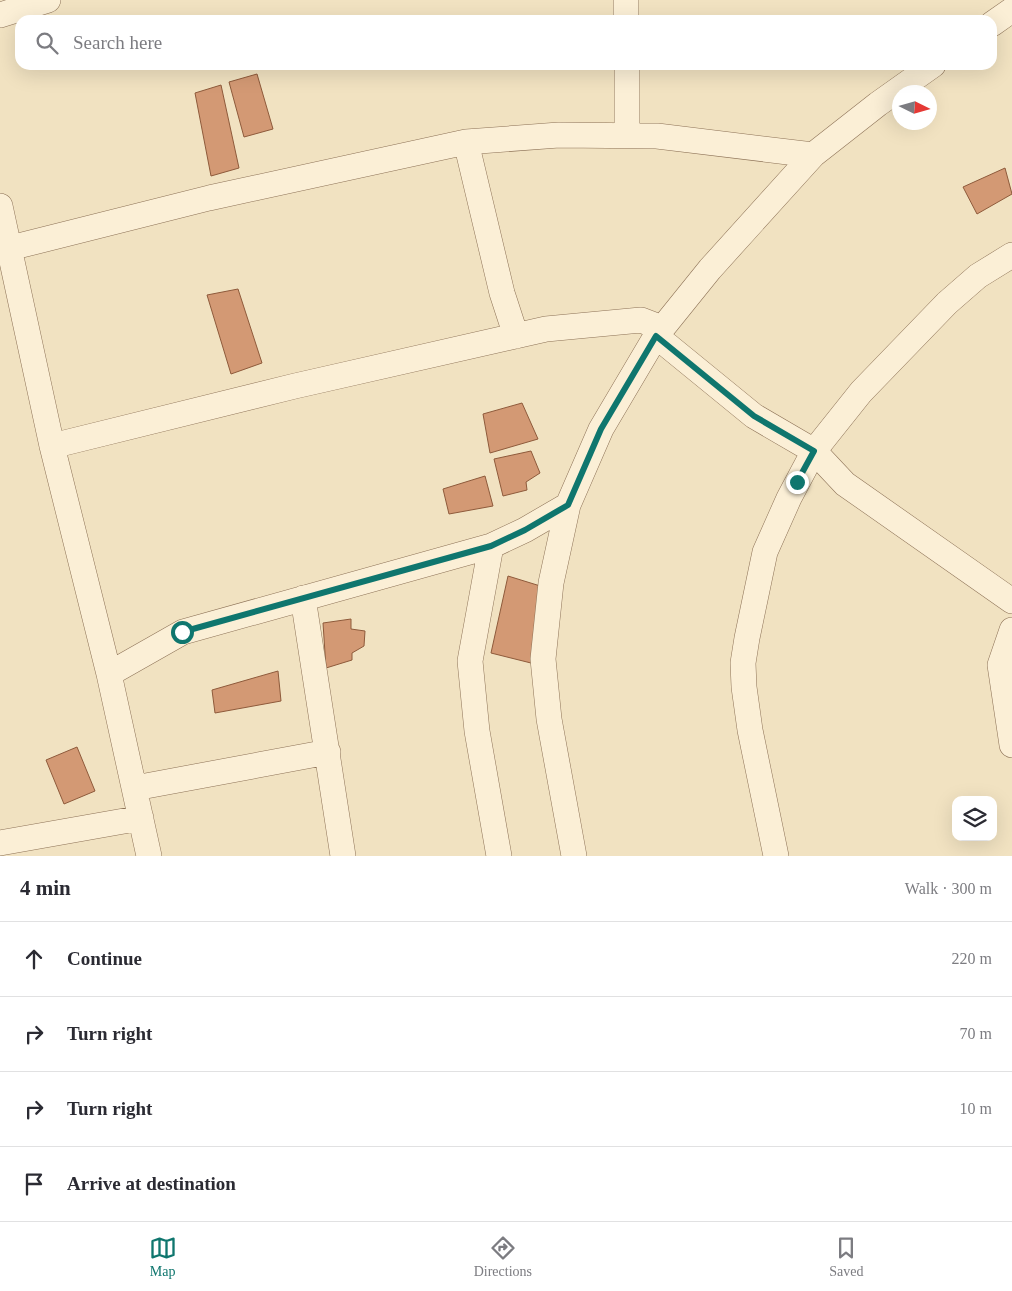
<!DOCTYPE html>
<meta charset="utf-8">
<style>
body{margin:0;font-family:Georgia,serif;background:#f2f2f3;color:#2b2b33}
.controls{position:absolute;right:15px;bottom:15px;display:grid;overflow:hidden;border-radius:10px;box-shadow:0 5px 20px #0002}
.controls button{width:45px;height:45px;display:grid;place-items:center;padding:0;border:0;border-bottom:1px solid #e1e1e2;background:#fff;color:#2b2b33;font:25px sans-serif}
.compass{position:absolute;left:892px;top:85px;width:45px;height:45px;border-radius:50%;background:#fff;box-shadow:0 5px 20px #0002;rotate:95deg}
.stop{position:absolute;width:15px;height:15px;margin:-11px;border:4px solid #0f766e;border-radius:50%;background:#fff}
.stop.end{background:#0f766e;border-color:#fff;box-shadow:0 1px 5px #0008}
.list{margin:0;padding:0;list-style:none}
h2{display:flex;justify-content:space-between;align-items:center;height:65px;margin:0;padding:0 20px;font-size:21px}
h2 small{font-size:16px;font-weight:400;color:#7c7c81}
.list li{display:grid;grid-template-columns:32px 1fr auto;gap:15px;align-items:center;box-sizing:border-box;height:75px;padding:0 20px;border-top:1px solid #e1e1e2}
.list b{display:block;font-size:19px;white-space:nowrap}
.list em{font-size:16px;font-style:normal;color:#7c7c81}
.icon{flex:none;width:28px;height:28px;fill:none;stroke:currentColor;stroke-width:2;stroke-linecap:round;stroke-linejoin:round}
.map{position:relative;flex:none;width:1012px;height:856px;overflow:hidden}
.search{position:absolute;background:#fff;box-shadow:0 5px 20px #0002;left:15px;right:15px;top:15px;height:55px;display:flex;align-items:center;gap:12px;box-sizing:border-box;padding:0 18px;border-radius:15px;color:#7c7c81;font-size:19px}
.sheet{height:365px;background:#fff}
nav{display:flex;justify-content:space-around;align-items:center;box-sizing:border-box;height:70px;border-top:1px solid #e1e1e2;background:#fff;font-size:14px;color:#7c7c81}
nav a{display:grid;justify-items:center;gap:2px}
nav .on{color:#0f766e}
.map>svg:first-child{display:block}
.building{fill:#d39974;stroke:#8e5a3b}
.lines{fill:none;stroke-linecap:round;stroke-linejoin:round}
.minor-casing{stroke:#8d7257;stroke-width:26}
.minor{stroke:#fbefd6;stroke-width:25}
.route{stroke:#0f766e;stroke-width:6}
</style>
<div class="map">
<svg width="1012" height="856" viewBox="0 0 1012 856">
<rect width="100%" height="100%" fill="#f1e2c1"/>
<path class="building" d="M257 74 273 129 244 137 229 82Z
M221 85 239 168 211 176 195 93Z
M1005 168 1012 194 977 214 963 187Z
M238 289 262 363 231 374 207 295Z
M522 403 538 439 490 453 483 414Z
M531 451 540 473 526 482 527 490 503 496 494 459Z
M485 476 493 506 449 514 443 489Z
M508 576 550 589 535 664 491 653Z
M351 619V629L365 631 364 646 352 653V660L326 668 323 623Z
M278 671 281 701 215 713 212 690Z
M77 747 95 791 64 804 46 760Z"/>
<g class="lines">
<defs>
<path id="minor" d="M626 0V20
M0 15 48 0
M992 24 1012 10
M627 65V135
M466 142 502 293 516 336
M0 206 52 446 109 674 149 856
M10 248 209 198 466 142 559 135 657 136 813 155
M52 446 295 386 546 329 641 320 654 325 656 336 754 416 814 451 845 484 1012 601
M491 546 470 661 477 731 499 856
M303 598 343 856
M1012 630 1000 665 1012 745
M109 674 183 632 491 546 525 530 568 505
M135 788 328 752
M0 843 141 818
M574 856 549 719 543 659 551 583 568 505 601 429 656 336 710 269 813 155 878 104 933 65
M776 856 750 730 744 687 743 663 747 638 765 552 789 498 814 451 861 392 947 303 978 276 1012 255"/>
</defs>
<use href="#minor" class="minor-casing"/>
<use href="#minor" class="minor"/>
</g>
<g class="lines">
<path class="route" d="M182 632 491 546 525 530 568 505 601 429 656 336 754 416 814 451 797 482"/>
</g>
</svg>
<div class="controls">
<button><svg class="icon" aria-label="layers" viewBox="0 0 24 24"><path d="M12 4l9 5-9 5-9-5zM3 14l9 5 9-5"/></svg></button>
</div>
<svg class="compass" viewBox="-18 -18 36 36"><path d="M0-13l5 13h-10z" fill="#e53935"/><path d="M0 13l5-13h-10z" fill="#7c7c81"/></svg>
<div class="stop" style="left:182px;top:632px"></div>
<div class="stop end" style="left:797px;top:482px"></div>
<div class="search"><svg class="icon" aria-label="search" viewBox="0 0 24 24"><circle cx="10" cy="10" r="6"/><path d="M15 15l6 6"/></svg>Search here</div>
</div>
<section class="sheet">
<h2>4 min<small>Walk · 300 m</small></h2>
<ul class="list">
<li><svg class="icon" aria-label="ahead" viewBox="0 0 24 24"><path d="M12 20V5M6 11l6-6 6 6"/></svg><div><b>Continue</b></div><em>220 m</em></li>
<li><svg class="icon" aria-label="right" viewBox="0 0 24 24"><path d="M7 20v-9h11M14 6l5 5-5 5"/></svg><div><b>Turn right</b></div><em>70 m</em></li>
<li><svg class="icon" aria-label="right" viewBox="0 0 24 24"><path d="M7 20v-9h11M14 6l5 5-5 5"/></svg><div><b>Turn right</b></div><em>10 m</em></li>
<li><svg class="icon" aria-label="arrive" viewBox="0 0 24 24"><path d="M6 21V4h12l-3 4 3 4H6"/></svg><div><b>Arrive at destination</b></div></li>
</ul>
</section>
<nav>
<a class="on"><svg class="icon" aria-label="map" viewBox="0 0 24 24"><path d="M3 6l6-2 6 2 6-2v14l-6 2-6-2-6 2zM9 4v14M15 6v14"/></svg>Map</a>
<a><svg class="icon" aria-label="directions" viewBox="0 0 24 24"><path d="M12 3l9 9-9 9-9-9zM9 14v-3h6M13 9l2 2-2 2"/></svg>Directions</a>
<a><svg class="icon" aria-label="saved" viewBox="0 0 24 24"><path d="M7 4h10v16l-5-4-5 4z"/></svg>Saved</a>
</nav>
